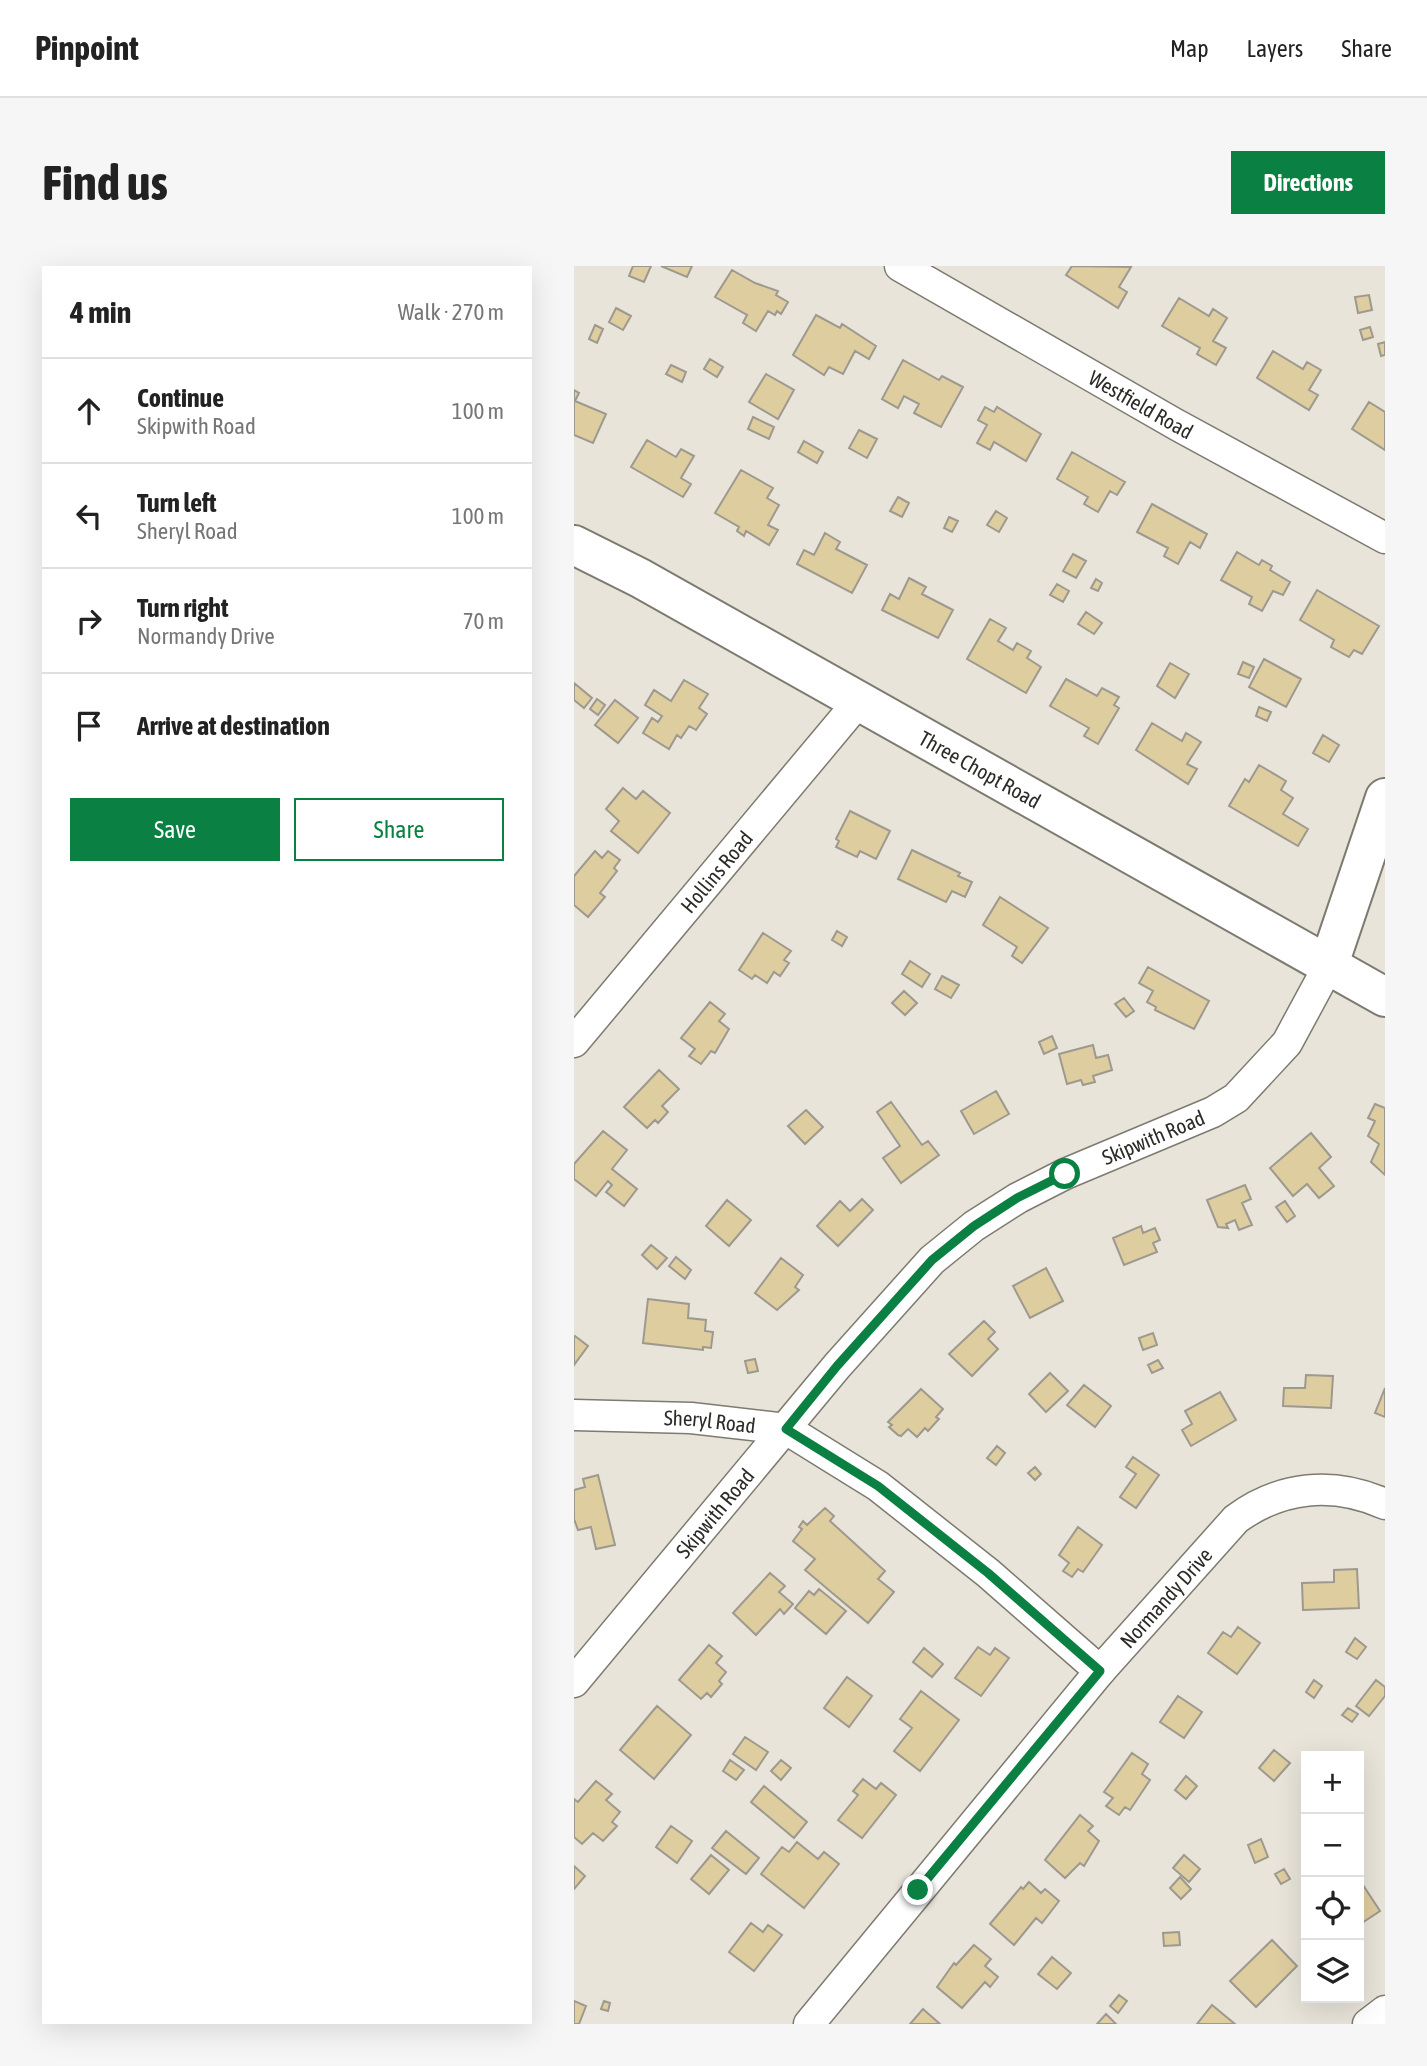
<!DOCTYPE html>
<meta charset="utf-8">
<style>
body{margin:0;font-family:"Asap Condensed",sans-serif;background:#f6f6f6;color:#222}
.controls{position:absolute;right:21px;bottom:21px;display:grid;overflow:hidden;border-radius:0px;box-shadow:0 7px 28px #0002}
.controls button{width:63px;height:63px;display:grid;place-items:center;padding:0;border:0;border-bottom:2px solid #e0e0e0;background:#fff;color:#222;font:35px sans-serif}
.stop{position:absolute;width:21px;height:21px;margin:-16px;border:5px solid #0b8043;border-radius:50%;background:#fff}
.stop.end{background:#0b8043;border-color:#fff;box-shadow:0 2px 7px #0008}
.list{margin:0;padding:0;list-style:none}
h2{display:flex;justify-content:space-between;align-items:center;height:91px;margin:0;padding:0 28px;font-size:30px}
h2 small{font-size:23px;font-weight:400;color:#767676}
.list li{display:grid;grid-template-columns:46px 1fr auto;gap:21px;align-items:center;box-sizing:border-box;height:105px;padding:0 28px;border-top:2px solid #e0e0e0}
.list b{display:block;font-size:26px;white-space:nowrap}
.list p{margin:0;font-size:23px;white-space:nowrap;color:#767676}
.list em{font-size:23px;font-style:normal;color:#767676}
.actions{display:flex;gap:14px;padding:21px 28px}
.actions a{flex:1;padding:16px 0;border:2px solid #0b8043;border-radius:0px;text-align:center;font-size:24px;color:#0b8043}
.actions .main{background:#0b8043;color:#fff}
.icon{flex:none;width:38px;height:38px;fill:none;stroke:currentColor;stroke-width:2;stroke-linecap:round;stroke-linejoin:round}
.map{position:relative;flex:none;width:811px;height:1758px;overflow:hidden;border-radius:0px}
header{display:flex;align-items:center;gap:42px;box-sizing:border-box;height:98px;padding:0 35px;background:#fff;border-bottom:2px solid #e0e0e0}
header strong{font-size:33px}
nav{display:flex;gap:38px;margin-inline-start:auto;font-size:24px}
.intro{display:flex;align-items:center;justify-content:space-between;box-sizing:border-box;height:168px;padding:0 42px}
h1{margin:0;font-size:49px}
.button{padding:18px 32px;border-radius:0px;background:#0b8043;color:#fff;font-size:24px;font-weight:700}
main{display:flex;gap:42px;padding:0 42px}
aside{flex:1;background:#fff;border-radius:0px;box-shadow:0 7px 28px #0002}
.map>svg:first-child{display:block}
.building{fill:#decd9f;stroke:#9d998f;stroke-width:2}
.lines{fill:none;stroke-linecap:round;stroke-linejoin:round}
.street-casing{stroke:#7d7a70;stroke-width:33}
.secondary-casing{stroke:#7d7a70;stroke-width:42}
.street{stroke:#fff;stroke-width:30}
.secondary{stroke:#fff;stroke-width:38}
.route{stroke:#0b8043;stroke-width:9}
.labels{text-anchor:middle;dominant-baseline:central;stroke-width:7;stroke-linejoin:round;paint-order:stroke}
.street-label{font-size:21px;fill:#2c2b27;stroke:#fff}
</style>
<header>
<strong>Pinpoint</strong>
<nav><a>Map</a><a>Layers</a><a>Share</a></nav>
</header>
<div class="intro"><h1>Find us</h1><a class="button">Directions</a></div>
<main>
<aside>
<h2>4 min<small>Walk · 270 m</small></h2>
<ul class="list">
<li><svg class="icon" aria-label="ahead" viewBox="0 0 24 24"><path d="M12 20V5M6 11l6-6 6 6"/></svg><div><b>Continue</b><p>Skipwith Road</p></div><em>100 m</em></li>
<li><svg class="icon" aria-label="left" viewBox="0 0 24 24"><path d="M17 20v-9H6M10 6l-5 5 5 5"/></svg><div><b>Turn left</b><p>Sheryl Road</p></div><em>100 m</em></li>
<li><svg class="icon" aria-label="right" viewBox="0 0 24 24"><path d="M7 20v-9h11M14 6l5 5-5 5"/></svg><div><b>Turn right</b><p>Normandy Drive</p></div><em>70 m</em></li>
<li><svg class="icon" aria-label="arrive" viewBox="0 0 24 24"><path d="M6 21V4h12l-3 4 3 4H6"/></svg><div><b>Arrive at destination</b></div></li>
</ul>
<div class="actions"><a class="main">Save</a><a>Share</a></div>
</aside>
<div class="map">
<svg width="811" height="1758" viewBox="0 0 811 1758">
<rect width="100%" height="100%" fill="#e8e4d9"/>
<path class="building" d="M59 0H77L70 16 55 10Z
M87 0H118L113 11Z
M498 0 557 1 545 21 553 26 544 42 492 9Z
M158 4 181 17 204 25 202 29 214 36 207 48 203 45 201 49 194 45 182 65 169 57 173 49 141 31Z
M795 29 798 44 784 47 781 31Z
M605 32 635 50 639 43 653 52 639 75 652 82 642 99 623 88 626 82 588 60Z
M42 42 57 50 49 64 35 56Z
M242 49 266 62 268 58 302 80 295 93 281 85 269 108 255 101 250 109 219 89Z
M21 59 29 63 23 77 15 73Z
M796 61 799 71 789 74 786 64Z
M811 76V89L807 90 804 78Z
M699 85 729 103 733 96 747 104 735 124 744 129 735 144 683 112Z
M136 93 149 101 143 111 130 103Z
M329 94 365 114 368 110 389 121 367 161 340 147 345 138 330 130 324 142 308 133Z
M97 99 112 106 108 116 92 108Z
M192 108 220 124 204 153 175 136Z
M0 124 5 127 1 135 32 148 19 177 0 169Z
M795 136 811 146V184L778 163Z
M411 141 420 146 423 141 467 168 452 195 420 176 416 184 403 177 413 159 404 154Z
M179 151 200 161 195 173 174 163Z
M285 164 303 173 293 192 275 182Z
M73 174 102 191 107 183 120 190 107 212 117 218 109 231 57 201Z
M230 175 249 186 243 197 224 186Z
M498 186 551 216 543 229 536 225 524 246 510 238 514 231 483 213Z
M167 204 199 222 193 232 205 239 194 259 204 264 195 279 172 265 170 270 163 265 165 261 141 247Z
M324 231 335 237 328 251 316 245Z
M578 238 633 268 626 282 616 276 604 298 590 290 594 282 563 266Z
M422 245 433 252 425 266 413 259Z
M375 251 384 255 378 266 370 262Z
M251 267 266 276 262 283 293 299 278 327 223 298 230 284 240 289Z
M663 286 685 299 688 294 698 300 696 304 716 316 709 329 699 325 688 345 675 338 678 331 647 314Z
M499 288 512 295 502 312 489 305Z
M335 312 352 321 348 328 379 344 364 372 308 344 316 328 325 333Z
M522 313 528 317 524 325 517 322Z
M483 318 495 325 489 336 476 329Z
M743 324 805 360 788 388 780 384 775 391 757 381 760 374 726 354Z
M512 346 528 357 520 368 504 358Z
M416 353 432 362 424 375 439 384 443 377 457 385 453 392 467 401 452 427 393 393Z
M690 393 727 413 712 441 675 421Z
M669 396 680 401 675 412 664 408Z
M596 397 615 408 601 432 583 420Z
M492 413 523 430 528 422 545 431 540 439 545 442 524 478 510 470 515 462 476 440Z
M110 414 134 428 125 442 133 448 122 464 115 460 107 472 103 469 95 483 69 467 78 452 84 456 88 450 71 439 80 424 97 435Z
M0 417 18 432 10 442 0 434Z
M23 433 31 439 24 449 16 443Z
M41 434 64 452 44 477 21 459Z
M685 441 697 446 693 455 682 450Z
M578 457 608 475 612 467 627 476 613 498 623 503 614 518 562 484Z
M749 469 765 479 755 496 739 487Z
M685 499 712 515 707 524 719 532 709 548 734 563 724 580 655 540 671 513 675 516Z
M49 522 62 533 69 525 96 547 64 587 37 565 45 555 32 543Z
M276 545 316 565 302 593 286 585 283 591 262 581 265 575 262 573Z
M338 584 386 607 384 610 398 616 391 631 378 625 372 636 324 613Z
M21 585 28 592 34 585 46 594 40 602 43 605 26 627 31 631 14 651 0 639V610Z
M426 631 474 662 448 697 438 690 443 681 409 659Z
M263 665 273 671 268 680 258 674Z
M189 667 217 685 210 694 215 697 206 710 200 706 193 717 181 709 178 713 165 704Z
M336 695 356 708 348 721 328 708Z
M574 701 635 735 620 763 581 744 582 741 573 736 579 725 565 717Z
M368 710 385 719 377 732 361 723Z
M330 725 343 737 331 749 318 737Z
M550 732 560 745 552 751 541 738Z
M136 736 151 748 145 755 155 763 141 787 137 785 127 798 115 790 121 783 107 772Z
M478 770 483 782 470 788 465 776Z
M519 779 522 792 534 789 538 804 519 810 521 816 509 819 507 814 493 818 485 788Z
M85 804 105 823 88 840 94 846 84 857 81 854 73 862 50 841Z
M422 825 435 848 400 868 387 845Z
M317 836 348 879 354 875 365 889 327 917 309 892 326 880 303 846Z
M801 838 811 842V909L797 896 805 878 794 870 801 855 794 852Z
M232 844 249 861 231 878 214 860Z
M29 865 53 884 38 903 63 923 50 940 32 926 38 919 34 915 22 930 0 913V898Z
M737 867 757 891 745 902 760 920 745 932 733 918 719 930 696 902Z
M671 919 677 933 668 937 678 959 665 964 661 954 652 958 654 962 644 961 633 934Z
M288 933 299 944 264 980 243 960 266 935 276 945Z
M153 934 177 954 155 980 132 960Z
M711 935 721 950 713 956 702 941Z
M567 960 569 967 581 962 586 974 579 977 583 986 550 999 539 972Z
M77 979 93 992 83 1003 68 989Z
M102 991 117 1004 111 1013 95 1000Z
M207 992 229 1009 221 1021 225 1024 203 1044 181 1027Z
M472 1002 489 1035 456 1052 439 1020Z
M74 1033 115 1038 114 1052 132 1054 131 1065 139 1066 137 1082 129 1081V1084L69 1077Z
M410 1055 421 1066 414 1073 424 1083 398 1110 375 1088Z
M579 1067 583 1079 569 1084 565 1072Z
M1 1070 14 1080 0 1099V1071Z
M181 1093 184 1105 174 1107 171 1095Z
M584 1094 589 1102 578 1107 574 1099Z
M476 1107 494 1125 472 1146 455 1128Z
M732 1109 759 1110 757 1142 709 1140 710 1122H731Z
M510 1119 537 1140 521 1161 493 1139Z
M811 1122V1151L801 1147Z
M347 1123 369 1143 362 1151 365 1153 354 1165 351 1162 343 1171 334 1163 327 1170 324 1169 315 1161 318 1159 314 1156Z
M646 1126 662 1154 617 1180 608 1164 618 1158 611 1145Z
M423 1180 431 1187 422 1199 413 1192Z
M559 1191 585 1209 562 1242 546 1231 562 1208 552 1201Z
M461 1201 467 1208 461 1214 454 1207Z
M24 1209 41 1279 22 1283 17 1261 4 1264 0 1253V1224L11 1221 9 1213Z
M251 1242 260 1250 256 1255 311 1305 304 1313 320 1326 294 1357 231 1304 241 1293 219 1275 228 1263 225 1261 229 1255 233 1259Z
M504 1261 528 1279 509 1306 504 1303 498 1311 489 1305 495 1297 485 1289Z
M783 1303 785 1342 729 1344 728 1317 760 1316V1304Z
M196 1307 211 1320 205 1326 219 1338 210 1348 206 1343 182 1369 159 1347Z
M245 1323 272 1345 252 1368 221 1342 235 1325 240 1329Z
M664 1361 686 1377 663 1408 634 1387 649 1366 657 1371Z
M781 1372 792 1381 783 1393 772 1386Z
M135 1379 148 1390 142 1397 152 1406 145 1415 148 1418 137 1431 133 1427 127 1433 105 1414Z
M404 1381 416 1389 421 1382 435 1392 407 1430 381 1412Z
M350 1382 369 1398 358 1411 339 1396Z
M273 1411 298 1430 275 1461 250 1442Z
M740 1414 748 1420 740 1432 732 1426Z
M802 1414 811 1421V1430L795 1450 782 1440Z
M347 1425 385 1454 346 1505 320 1485 338 1462 326 1453Z
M604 1430 628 1446 610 1472 586 1456Z
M83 1440 117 1469 80 1513 46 1484Z
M774 1442 784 1448 778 1456 768 1449Z
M171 1471 194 1486 182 1504 159 1488Z
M700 1484 716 1497 700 1515 685 1502Z
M558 1487 574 1498 568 1508 576 1514 556 1544 551 1541 545 1549 532 1540 539 1532 530 1526Z
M156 1494 170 1504 162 1514 149 1505Z
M207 1494 217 1502 207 1514 197 1505Z
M612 1510 623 1520 612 1533 601 1524Z
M289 1513 302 1523 307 1517 322 1529 288 1572 264 1554 284 1529 279 1525Z
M22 1515 38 1528 32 1534 46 1546 38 1556 43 1560 29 1575 19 1567 8 1578 0 1571V1533L4 1536Z
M190 1520 233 1556 220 1572 177 1536Z
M506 1549 519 1560 514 1565 525 1575 510 1600 506 1597 491 1612 471 1594Z
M97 1560 118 1575 103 1597 82 1581Z
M152 1565 185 1592 172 1608 138 1582Z
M687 1573 694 1591 681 1597 674 1579Z
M223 1576 244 1593 250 1586 265 1598 230 1642 187 1608 208 1581 215 1586Z
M137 1589 155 1604 135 1628 117 1613Z
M610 1589 626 1603 615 1616 599 1602Z
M0 1600 11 1610 0 1623Z
M710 1603 716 1613 707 1618 701 1608Z
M606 1611 617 1623 607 1633 596 1622Z
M455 1616 467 1627 471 1623 485 1635 468 1657 462 1652 440 1679 416 1658 447 1621 449 1623Z
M787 1616 806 1645 785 1659V1617Z
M177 1657 189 1666 194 1659 208 1669 180 1705 155 1686Z
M605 1666 606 1679 590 1680 589 1667Z
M698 1674 723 1700 682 1741 656 1715Z
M400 1679 417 1693 411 1700 424 1711 416 1721 411 1716 388 1742 363 1721 380 1697 382 1699Z
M478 1691 497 1707 483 1723 464 1708Z
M545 1729 553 1735 544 1747 536 1740Z
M0 1735 12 1740 5 1758H0Z
M30 1735 36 1737 34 1745 27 1743Z
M638 1739 661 1758H623Z
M349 1743 366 1758H336Z
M532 1748 542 1758H523Z"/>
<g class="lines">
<defs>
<g id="street">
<path id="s1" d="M326 0 603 159 811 272"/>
<path id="s2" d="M0 776 285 435"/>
<path id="s3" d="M0 1149 117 1152 212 1163 304 1220 414 1307 526 1405"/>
<path id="s4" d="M0 1416 263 1100 358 994 400 960 444 932 491 908 639 846 662 832 713 777 754 701"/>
<path id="s5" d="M235 1758 526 1405 662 1253C707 1220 759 1215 811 1238"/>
<path d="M794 1758 811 1745"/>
</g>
<g id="secondary">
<path id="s6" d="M0 279 66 312 811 731"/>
<path d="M754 701 811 532"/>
</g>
</defs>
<use href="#street" class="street-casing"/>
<use href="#secondary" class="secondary-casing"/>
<use href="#street" class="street"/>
<use href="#secondary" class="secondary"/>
</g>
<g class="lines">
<path class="route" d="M344 1624 526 1405 414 1307 304 1220 212 1163 263 1100 358 994 400 960 443 932 491 908"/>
</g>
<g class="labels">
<g class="street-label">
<text stroke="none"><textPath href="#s1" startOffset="278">Westfield Road</textPath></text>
<text stroke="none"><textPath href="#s6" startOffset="464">Three Chopt Road</textPath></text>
<text stroke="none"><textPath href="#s2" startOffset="222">Hollins Road</textPath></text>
<text stroke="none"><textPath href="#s4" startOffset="808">Skipwith Road</textPath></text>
<text stroke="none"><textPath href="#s3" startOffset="136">Sheryl Road</textPath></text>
<text stroke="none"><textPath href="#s4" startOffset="220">Skipwith Road</textPath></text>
<text stroke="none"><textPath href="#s5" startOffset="556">Normandy Drive</textPath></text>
</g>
</g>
</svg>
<div class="controls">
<button>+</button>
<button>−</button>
<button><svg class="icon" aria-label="locate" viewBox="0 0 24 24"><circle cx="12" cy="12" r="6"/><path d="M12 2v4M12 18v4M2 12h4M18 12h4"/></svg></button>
<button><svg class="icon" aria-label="layers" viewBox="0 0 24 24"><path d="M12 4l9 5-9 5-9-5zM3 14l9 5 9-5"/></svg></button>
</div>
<div class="stop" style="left:491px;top:908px"></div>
<div class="stop end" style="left:344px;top:1624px"></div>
</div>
</main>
